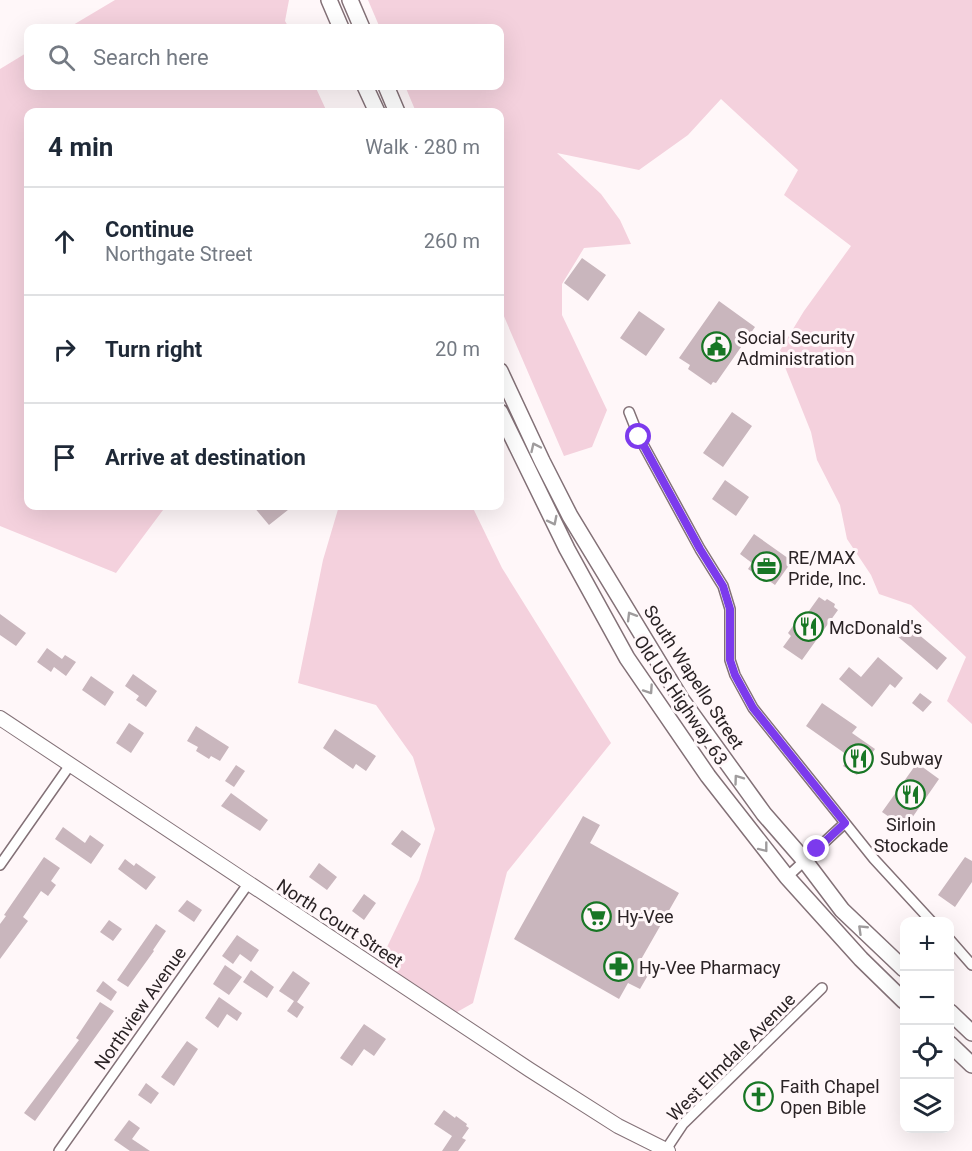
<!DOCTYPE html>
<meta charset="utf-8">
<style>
body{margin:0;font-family:Roboto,sans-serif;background:#f6f6f7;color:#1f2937}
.controls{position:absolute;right:18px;bottom:18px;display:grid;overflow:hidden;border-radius:12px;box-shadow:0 6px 24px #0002}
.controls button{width:54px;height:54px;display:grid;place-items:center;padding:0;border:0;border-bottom:2px solid #e0e1e3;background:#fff;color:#1f2937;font:30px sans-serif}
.stop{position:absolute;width:18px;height:18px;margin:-14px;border:4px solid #7c3aed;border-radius:50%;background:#fff}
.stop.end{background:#7c3aed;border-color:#fff;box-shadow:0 2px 6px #0008}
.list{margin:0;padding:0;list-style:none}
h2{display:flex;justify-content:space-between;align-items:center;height:78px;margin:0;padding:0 24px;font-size:26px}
h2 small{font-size:20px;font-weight:400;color:#747a83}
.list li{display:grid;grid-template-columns:39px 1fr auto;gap:18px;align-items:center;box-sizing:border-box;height:108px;padding:0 24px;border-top:2px solid #e0e1e3}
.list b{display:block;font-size:22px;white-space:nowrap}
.list p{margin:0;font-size:20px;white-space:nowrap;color:#747a83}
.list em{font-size:20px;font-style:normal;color:#747a83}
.icon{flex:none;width:33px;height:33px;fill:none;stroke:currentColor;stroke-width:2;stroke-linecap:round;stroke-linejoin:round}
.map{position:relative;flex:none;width:972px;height:1151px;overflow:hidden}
.search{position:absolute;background:#fff;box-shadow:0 6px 24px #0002;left:24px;top:24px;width:480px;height:66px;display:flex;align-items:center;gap:15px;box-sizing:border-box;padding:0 21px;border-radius:12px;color:#747a83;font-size:22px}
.panel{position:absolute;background:#fff;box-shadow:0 6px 24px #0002;left:24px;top:108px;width:480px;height:402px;border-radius:12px}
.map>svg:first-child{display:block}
.green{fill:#f4d1dd}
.building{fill:#c9b6bd}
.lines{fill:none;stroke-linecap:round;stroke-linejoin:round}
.minor-casing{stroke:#837177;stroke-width:12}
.secondary-casing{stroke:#837177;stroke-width:16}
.trunk-casing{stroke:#837177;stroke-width:18}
.minor{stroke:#fff;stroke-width:9}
.secondary{stroke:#fff;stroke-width:14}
.trunk{stroke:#fff;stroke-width:15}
.oneway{stroke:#9f9c9d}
.route{stroke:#7c3aed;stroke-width:8}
.labels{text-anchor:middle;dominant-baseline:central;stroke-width:6;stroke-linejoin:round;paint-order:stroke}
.poi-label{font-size:18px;fill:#2a2325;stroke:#fff7f9;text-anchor:start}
.street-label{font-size:18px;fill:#2a2325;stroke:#fff7f9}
</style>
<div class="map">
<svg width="972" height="1151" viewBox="0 0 972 1151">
<rect width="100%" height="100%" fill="#fff7f9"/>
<path class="green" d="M115 0H289L285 21 289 28H68Z
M368 0H972V724L947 701 966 657 911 605 879 594 871 575 847 539 840 505 817 460 811 432 779 352 804 311 851 246 784 195 798 170 721 99 688 135 639 170 557 153 601 194 620 220 631 244 584 248 562 284V315L607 410 592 447 564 456 500 307V112H416L405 86H500V28H380Z
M28 52V86H315L327 112H28V506H166L116 573 0 526V69Z
M339 506H472L502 568 611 743 507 872 473 1003 450 1016 377 968 419 880 435 829 413 757 376 705 298 683 323 560Z"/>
<path class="building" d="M582 258 606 275 588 301 564 283Z
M719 301 755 327 716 383 713 382 711 385 688 369 690 365 679 358Z
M639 311 665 329 646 356 620 338Z
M732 412 752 426 723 467 703 453Z
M725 480 749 497 736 516 712 499Z
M253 506H293L269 525Z
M754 534 792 561 775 585 768 580 767 582 748 569 752 563 740 554Z
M819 597 825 601 827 599 835 604 834 607 838 610 802 660 783 647 791 636 788 633 797 620 801 622Z
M0 614 26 633 16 646 0 635Z
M906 624 947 658 937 670 896 635Z
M47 648 62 659 65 655 76 662 66 676 54 667 51 672 37 662Z
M878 657 903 678 895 688 890 684 872 707 839 679 849 667 861 677Z
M133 674 157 691 146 707 136 700 139 696 125 686Z
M91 676 114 692 105 706 82 690Z
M920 693 932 702 923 712 912 703Z
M822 703 857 727 852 733 875 749 857 775 843 766 850 757 806 726Z
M129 723 144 733 131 753 116 743Z
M196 726 229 747 220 761 211 756 209 759 196 751 198 747 187 741Z
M335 729 376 756 366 771 356 764 353 769 323 748Z
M917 763 939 779 905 828 882 812Z
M236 765 245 771 234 787 225 781Z
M231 793 268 820 260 831 221 806Z
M583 816 600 825 590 843 679 893 639 963 651 970 640 989 628 983 619 999 514 939Z
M63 827 85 843 90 835 104 845 91 864 55 839Z
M402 830 421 844 411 858 391 844Z
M44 857 60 868 51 881 56 885 48 896 41 891 23 917 28 921 0 959V924L6 916 4 915Z
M965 857 972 861V882L955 907 938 895Z
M125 859 134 866 136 863 156 877 146 890 118 869Z
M319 863 337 877 327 890 309 877Z
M364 894 376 903 364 920 352 911Z
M187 900 202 910 194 922 178 911Z
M109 920 122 929 113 941 100 932Z
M156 924 166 931 153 950 154 951 128 987 117 980Z
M237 935 259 950 251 962 240 954 233 964 222 956Z
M225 965 242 977 229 995 213 984Z
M251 970 274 987 267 998 243 982Z
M293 971 310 983 297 1002 304 1007 297 1018 287 1011 294 1001 279 991Z
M103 981 117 992 111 1001 96 991Z
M219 997 242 1013 237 1021 227 1014 218 1028 205 1018Z
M100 1002 114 1011 35 1121 24 1113 79 1040 76 1038Z
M364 1024 386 1039 374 1056 364 1049 352 1066 340 1058Z
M187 1041 198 1049 174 1086 161 1077Z
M146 1083 159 1093 151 1104 138 1095Z
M444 1110 455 1118 456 1116 467 1124 466 1126 469 1128 462 1138 466 1140 458 1151H442L452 1136 434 1124Z
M129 1120 140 1128 132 1139 150 1151H130L114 1140Z"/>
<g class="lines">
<defs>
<path id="minor" d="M629 412 639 437 700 549 723 586 730 609V660L735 675 753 708 874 859 932 922
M0 865 70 765
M787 877 845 823
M950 940 972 965
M59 1151 248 884
M665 1151 683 1124 822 988"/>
<path id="secondary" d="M0 718 530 1070 618 1126 668 1151"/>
<path id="trunk" d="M329 0 341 28
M350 0 362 28
M365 86 377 112
M386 86 397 112
M500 371 542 461 570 516 681 699 764 814 805 861 842 910 904 969
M500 412 567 549 627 658 708 776 787 877 861 959 904 1001
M950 1012 972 1033
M950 1044 972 1065"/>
</defs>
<use href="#minor" class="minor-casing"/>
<use href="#secondary" class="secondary-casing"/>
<use href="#trunk" class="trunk-casing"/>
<use href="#minor" class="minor"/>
<use href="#secondary" class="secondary"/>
<use href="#trunk" class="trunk"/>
</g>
<defs><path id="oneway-chevron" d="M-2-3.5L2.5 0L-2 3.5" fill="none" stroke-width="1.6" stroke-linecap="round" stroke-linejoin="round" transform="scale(1.5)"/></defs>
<g class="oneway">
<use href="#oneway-chevron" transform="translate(535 447) rotate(-115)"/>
<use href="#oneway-chevron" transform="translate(553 521) rotate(63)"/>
<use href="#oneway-chevron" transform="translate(631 616) rotate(-121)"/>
<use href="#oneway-chevron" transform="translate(649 690) rotate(56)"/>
<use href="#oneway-chevron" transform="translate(738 779) rotate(-126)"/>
<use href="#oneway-chevron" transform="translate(764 848) rotate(52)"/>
<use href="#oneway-chevron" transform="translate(862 929) rotate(-136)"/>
</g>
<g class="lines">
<path class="route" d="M639 437 700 549 723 586 730 609V660L735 675 753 708 845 823 817 849"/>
</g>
<defs>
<symbol id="civic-ring" viewBox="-11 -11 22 22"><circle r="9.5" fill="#fff7f9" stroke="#187625" stroke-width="1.5"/><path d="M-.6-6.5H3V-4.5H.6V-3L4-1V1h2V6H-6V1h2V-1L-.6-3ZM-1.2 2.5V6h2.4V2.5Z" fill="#187625"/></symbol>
<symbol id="office-ring" viewBox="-11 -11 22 22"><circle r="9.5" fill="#fff7f9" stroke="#187625" stroke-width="1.5"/><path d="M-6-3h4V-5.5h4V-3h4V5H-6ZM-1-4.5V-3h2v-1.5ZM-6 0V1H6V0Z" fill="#187625"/></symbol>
<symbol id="restaurant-ring" viewBox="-11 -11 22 22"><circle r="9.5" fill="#fff7f9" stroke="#187625" stroke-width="1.5"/><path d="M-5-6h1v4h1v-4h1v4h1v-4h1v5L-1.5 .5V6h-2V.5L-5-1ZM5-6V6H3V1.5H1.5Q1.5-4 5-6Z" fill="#187625"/></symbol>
<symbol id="supermarket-ring" viewBox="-11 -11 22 22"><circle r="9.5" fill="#fff7f9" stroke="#187625" stroke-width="1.5"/><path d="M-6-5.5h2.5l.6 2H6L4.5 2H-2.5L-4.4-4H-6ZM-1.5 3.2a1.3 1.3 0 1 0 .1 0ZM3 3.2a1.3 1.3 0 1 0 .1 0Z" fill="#187625"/></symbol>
<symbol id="pharmacy-ring" viewBox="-11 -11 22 22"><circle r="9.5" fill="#fff7f9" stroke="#187625" stroke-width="1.5"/><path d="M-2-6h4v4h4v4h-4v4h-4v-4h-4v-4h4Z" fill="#187625"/></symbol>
<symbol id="church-ring" viewBox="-11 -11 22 22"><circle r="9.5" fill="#fff7f9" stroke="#187625" stroke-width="1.5"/><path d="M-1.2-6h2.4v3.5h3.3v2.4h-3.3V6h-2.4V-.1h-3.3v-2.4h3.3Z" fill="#187625"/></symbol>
</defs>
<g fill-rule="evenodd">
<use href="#civic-ring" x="700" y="330" width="33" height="33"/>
<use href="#office-ring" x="750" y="550" width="33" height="33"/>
<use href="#restaurant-ring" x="792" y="610" width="33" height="33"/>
<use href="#restaurant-ring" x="842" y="742" width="33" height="33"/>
<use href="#restaurant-ring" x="894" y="778" width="33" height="33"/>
<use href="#supermarket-ring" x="580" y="900" width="33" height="33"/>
<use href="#pharmacy-ring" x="602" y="950" width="33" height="33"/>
<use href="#church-ring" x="742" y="1080" width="33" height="33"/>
</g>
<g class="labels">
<g class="poi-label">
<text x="737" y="337">Social Security<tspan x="737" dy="21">Administration</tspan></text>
<text x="788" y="557">RE/MAX<tspan x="788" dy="21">Pride, Inc.</tspan></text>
<text x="829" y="627">McDonald's</text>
<text x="880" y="758">Subway</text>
<text x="911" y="824" text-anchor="middle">Sirloin<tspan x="911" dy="21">Stockade</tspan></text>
<text x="617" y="916">Hy-Vee</text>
<text x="639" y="967">Hy-Vee Pharmacy</text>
<text x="780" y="1086">Faith Chapel<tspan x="780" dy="21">Open Bible</tspan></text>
</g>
<g class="street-label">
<text transform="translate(694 677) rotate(57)">South Wapello Street</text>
<text transform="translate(681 700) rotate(56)">Old US Highway 63</text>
<text transform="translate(340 923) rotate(33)">North Court Street</text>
<text transform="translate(140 1008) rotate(-55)">Northview Avenue</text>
<text transform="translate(731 1057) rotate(-45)">West Elmdale Avenue</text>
</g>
</g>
</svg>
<div class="controls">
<button>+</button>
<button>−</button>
<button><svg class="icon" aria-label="locate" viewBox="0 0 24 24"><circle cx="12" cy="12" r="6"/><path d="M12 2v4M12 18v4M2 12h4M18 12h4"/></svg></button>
<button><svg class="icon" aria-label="layers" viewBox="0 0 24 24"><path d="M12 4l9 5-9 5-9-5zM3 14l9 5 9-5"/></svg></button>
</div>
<div class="stop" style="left:639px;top:437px"></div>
<div class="stop end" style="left:817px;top:849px"></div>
<div class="search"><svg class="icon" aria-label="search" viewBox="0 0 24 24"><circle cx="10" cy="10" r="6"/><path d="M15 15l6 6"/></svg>Search here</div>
<section class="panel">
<h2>4 min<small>Walk · 280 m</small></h2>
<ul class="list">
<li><svg class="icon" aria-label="ahead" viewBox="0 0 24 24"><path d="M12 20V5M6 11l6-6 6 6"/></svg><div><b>Continue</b><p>Northgate Street</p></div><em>260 m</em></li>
<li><svg class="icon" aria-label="right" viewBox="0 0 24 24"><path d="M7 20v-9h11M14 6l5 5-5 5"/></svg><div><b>Turn right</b></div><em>20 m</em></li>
<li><svg class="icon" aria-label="arrive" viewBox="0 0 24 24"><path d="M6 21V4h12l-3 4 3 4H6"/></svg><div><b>Arrive at destination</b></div></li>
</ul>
</section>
</div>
